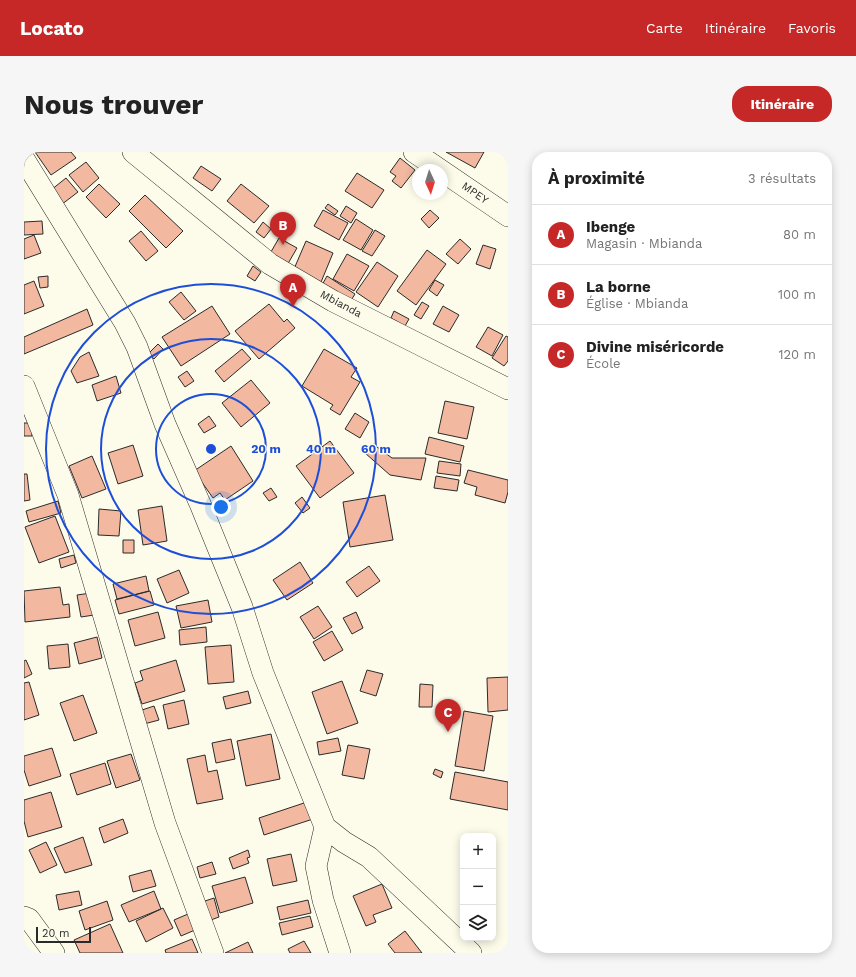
<!DOCTYPE html>
<html lang="fr">
<meta charset="utf-8">
<style>
body{margin:0;font-family:"Work Sans",sans-serif;background:#f6f6f6;color:#222}
.controls{position:absolute;right:12px;bottom:12px;display:grid;overflow:hidden;border-radius:8px;box-shadow:0 2px 10px #0003}
.controls button{width:36px;height:36px;display:grid;place-items:center;padding:0;border:0;border-bottom:1px solid #e0e0e0;background:#fff;color:#222;font:20px sans-serif}
.compass{position:absolute;left:388px;top:12px;width:36px;height:36px;border-radius:50%;background:#fff;box-shadow:0 2px 10px #0003;rotate:176deg}
.scale{position:absolute;left:12px;bottom:10px;width:55px;box-sizing:border-box;padding-left:4px;border:2px solid #2b2b2b;border-top:0;font-size:11px;line-height:14px;white-space:nowrap;color:#2b2b2b;-webkit-text-stroke:3px #fdfbea;paint-order:stroke}
.you{position:absolute;left:197px;top:355px;width:14px;height:14px;margin:-10px;border:3px solid #fff;border-radius:50%;background:#1a73e8;box-shadow:0 0 0 6px #1a73e833}
.badge{display:grid;place-items:center;width:26px;height:26px;border-radius:50%;background:#c62828;color:#fff;font-size:13px;font-weight:700}
.pin{position:absolute;translate:-50% -33px;filter:drop-shadow(0 1px 2px #0008)}
.pin::after{content:'';position:absolute;top:21px;width:14px;height:12px;background:inherit;clip-path:polygon(0 0,100% 0,50% 100%)}
.list{margin:0;padding:0;list-style:none}
h2{display:flex;justify-content:space-between;align-items:center;height:52px;margin:0;padding:0 16px;font-size:17px}
h2 small{font-size:13px;font-weight:400;color:#767676}
.list li{display:grid;grid-template-columns:26px 1fr auto;gap:12px;align-items:center;box-sizing:border-box;height:60px;padding:0 16px;border-top:1px solid #e0e0e0}
.list b{display:block;font-size:15px;white-space:nowrap}
.list p{margin:0;font-size:13px;white-space:nowrap;color:#767676}
.list em{font-size:13px;font-style:normal;color:#767676}
.icon{flex:none;width:22px;height:22px;fill:none;stroke:currentColor;stroke-width:2;stroke-linecap:round;stroke-linejoin:round}
.map{position:relative;flex:none;width:484px;height:801px;overflow:hidden;border-radius:16px}
header{display:flex;align-items:center;gap:24px;box-sizing:border-box;height:56px;padding:0 20px;background:#c62828;color:#fff}
header strong{font-size:19px}
nav{display:flex;gap:22px;margin-inline-start:auto;font-size:14px}
.intro{display:flex;align-items:center;justify-content:space-between;box-sizing:border-box;height:96px;padding:0 24px}
h1{margin:0;font-size:28px}
.button{padding:10px 18px;border-radius:16px;background:#c62828;color:#fff;font-size:14px;font-weight:700}
main{display:flex;gap:24px;padding:0 24px}
aside{flex:1;background:#fff;border-radius:16px;box-shadow:0 2px 10px #0003}
.map>svg:first-child{display:block}
.building{fill:#f2b8a0;stroke:#2b2b2b}
.lines{fill:none;stroke-linecap:round;stroke-linejoin:round}
.minor-casing{stroke:#2b2b2b;stroke-width:22}
.minor{stroke:#fdfbea;stroke-width:21}
.ring{fill:none;stroke:#1d4ed8;stroke-width:2}
.labels{text-anchor:middle;dominant-baseline:central;stroke-width:3;stroke-linejoin:round;paint-order:stroke}
.street-label{font-size:11px;fill:#2b2b2b;stroke:#fdfbea}
.centre{fill:#1d4ed8;stroke:#fdfbea;stroke-width:2}
.ring-label{font-size:12px;text-anchor:middle;font-weight:bold;fill:#1d4ed8;stroke:#fdfbea;stroke-width:3;stroke-linejoin:round;paint-order:stroke}
</style>
<header>
<strong>Locato</strong>
<nav><a>Carte</a><a>Itinéraire</a><a>Favoris</a></nav>
</header>
<div class="intro"><h1>Nous trouver</h1><a class="button">Itinéraire</a></div>
<main>
<div class="map">
<svg width="484" height="801" viewBox="0 0 484 801">
<rect width="100%" height="100%" fill="#fdfbea"/>
<path class="building" d="M11 0H47L52 6 27 23Z
M422 0H460L451 16Z
M376 6 391 18 377 36 368 29 372 24 366 20Z
M62 10 75 26 59 40 45 23Z
M177 14 197 27 188 39 169 26Z
M333 21 360 38 348 56 321 39Z
M42 26 54 40 33 56 22 42Z
M75 32 96 52 82 66 62 45Z
M217 32 245 54 230 71 203 49Z
M121 43 159 79 142 96 105 59Z
M304 52 314 59 311 63 301 56Z
M322 54 333 61 327 71 316 64Z
M299 58 324 71 315 88 290 74Z
M406 58 415 66 405 76 397 67Z
M332 67 349 78 337 98 319 88Z
M18 69 19 82 0 83V70Z
M239 70 247 77 240 86 232 80Z
M351 78 361 84 348 104 338 99Z
M117 79 134 99 122 109 105 89Z
M10 83 17 101 0 107V87Z
M255 86 273 96 262 115 244 105Z
M436 87 447 97 434 112 422 102Z
M282 89 309 101 295 135 267 124Z
M459 93 472 97 466 117 452 112Z
M403 98 422 112 392 153 373 139Z
M323 102 345 114 330 139 309 127Z
M353 110 374 124 354 155 332 140Z
M229 114 237 120 231 129 223 124Z
M24 124V135L16 136 14 125Z
M303 124 331 142 326 150 298 133Z
M411 128 420 133 413 144 405 138Z
M10 129 20 154 0 162V133Z
M157 140 172 159 160 168 145 150Z
M398 150 405 154 397 167 390 163Z
M245 152 260 170 263 167 271 176 235 207 211 179Z
M188 154 206 182 157 214 138 185Z
M419 154 435 163 425 180 409 172Z
M63 157 69 173 0 202V185Z
M370 159 385 167 381 174 367 166Z
M464 175 479 183 468 204 452 195Z
M482 184 484 185V209L480 214 468 206Z
M134 192 139 197 130 207 124 202Z
M218 197 227 207 200 230 191 219Z
M300 197 333 216 327 225 336 230 316 263 306 257 309 253 278 234Z
M65 200 75 224 53 231 47 219 56 205Z
M163 219 170 229 161 235 154 225Z
M92 224 97 241 73 249 68 233Z
M227 228 246 251 217 275 198 251Z
M421 249 450 255 443 287 414 281Z
M331 261 345 270 336 286 321 277Z
M185 264 192 274 180 281 174 272Z
M0 271H8V284H0Z
M405 285 440 294 436 310 401 302Z
M306 289 330 321 296 346 272 314Z
M349 292 368 306H402L397 328 366 323 341 301Z
M109 293 119 324 94 332 84 301Z
M207 294 229 329 201 348 196 341 189 346 170 319Z
M68 304 82 337 58 346 45 314Z
M415 309 437 312 436 324 413 321Z
M444 318 484 328V340L481 351 451 343 453 335 440 331Z
M0 322H3L6 348 0 349Z
M412 324 435 328 433 339 410 336Z
M247 336 253 345 245 349 239 341Z
M361 343 369 388 326 395 319 350Z
M278 345 286 356 279 361 271 351Z
M34 349 37 361 5 370 2 359Z
M138 354 143 389 119 393 114 358Z
M75 357 97 359 95 384 74 383Z
M31 364 45 400 15 411 1 375Z
M99 388H110V401H99Z
M50 403 52 411 37 416 35 407Z
M276 410 289 431 263 448 249 428Z
M345 414 356 429 333 445 322 430Z
M155 418 165 441 143 451 133 427Z
M122 424 125 439 93 447 89 432Z
M36 435 39 453 45 452 46 465 1 470 0 439Z
M126 439 130 453 95 462 91 448Z
M67 441 70 463 57 465 53 443Z
M184 448 188 470 157 476 152 454Z
M294 454 308 475 290 487 276 465Z
M134 460 141 486 111 494 104 468Z
M332 460 339 476 328 482 319 466Z
M182 475 183 490 156 493 155 478Z
M308 479 319 498 300 509 289 490Z
M73 485 78 506 55 512 50 491Z
M44 492 46 515 25 517 23 494Z
M207 493 210 530 184 532 181 495Z
M2 508 8 522 0 526V509Z
M152 508 161 539 118 552 111 531 119 528 116 519Z
M343 518 359 522 352 544 336 539Z
M484 525V558L464 560 463 526Z
M318 529 334 571 303 582 288 540Z
M5 530 15 563 0 568V531Z
M396 532 409 533 408 555H395Z
M224 539 227 551 202 557 199 545Z
M59 543 73 581 50 589 36 551Z
M160 548 165 572 144 577 139 553Z
M130 554 135 568 120 572 115 559Z
M440 559 469 564 460 619 431 614Z
M247 582 256 627 222 634 213 589Z
M314 586 317 599 295 603 293 590Z
M207 587 211 607 192 611 188 591Z
M324 593 346 597 340 627 318 623Z
M28 596 37 624 5 634 0 618V604Z
M107 602 116 628 92 636 83 609Z
M181 603 184 620 193 618 199 647 173 652 163 607Z
M81 611 87 632 53 643 46 622Z
M411 617 419 620 417 626 409 622Z
M431 620 484 630V658L426 647Z
M27 640 38 675 4 685 0 669V648Z
M283 650 289 667 240 683 235 666Z
M99 667 104 681 80 691 75 676Z
M59 685 68 713 41 721 30 696Z
M22 690 33 713 16 721 5 698Z
M224 698 226 705 223 706 225 711 209 717 205 706Z
M267 702 273 729 249 734 243 707Z
M188 710 192 722 176 726 173 715Z
M127 718 132 734 109 740 105 724Z
M221 725 229 751 196 761 188 734Z
M358 732 368 756 349 763 352 770 342 774 329 744Z
M55 739 58 753 35 758 32 743Z
M130 739 137 757 105 770 97 753Z
M190 746 195 765 184 769 178 750Z
M284 748 287 761 256 768 253 755Z
M83 749 89 768 61 778 55 759Z
M139 756 149 776 122 790 112 769Z
M164 762 171 778 157 784 150 768Z
M286 764 289 775 258 783 255 771Z
M86 772 99 801H56L50 788Z
M381 779 398 801H371L364 792Z
M168 787 174 801H142L141 798Z
M280 789 287 801H266L264 797Z
M224 790 229 801H201Z"/>
<g class="lines">
<defs>
<path id="minor" d="M109 0 246 112 309 149 484 237
M390 0 484 64
M0 7 101 171 113 195 141 272 177 354 218 455 239 521 301 675 320 690 345 705 447 801
M0 234 44 343 141 671 189 801
M301 675 292 714 299 748 316 801
M0 765 5 767 30 801"/>
</defs>
<use href="#minor" class="minor-casing"/>
<use href="#minor" class="minor"/>
</g>
<g class="ring">
<circle cx="187" cy="297" r="55"/>
<circle cx="187" cy="297" r="110"/>
<circle cx="187" cy="297" r="165"/>
</g>
<g class="labels">
<g class="street-label">
<text transform="translate(451 41) rotate(35)">MPEY</text>
<text transform="translate(317 152) rotate(28)">Mbianda</text>
</g>
</g>
<circle cx="187" cy="297" r="6" class="centre"/>
<g class="ring-label">
<text x="242" y="301">20 m</text>
<text x="297" y="301">40 m</text>
<text x="352" y="301">60 m</text>
</g>
</svg>
<div class="controls">
<button>+</button>
<button>−</button>
<button><svg class="icon" aria-label="layers" viewBox="0 0 24 24"><path d="M12 4l9 5-9 5-9-5zM3 14l9 5 9-5"/></svg></button>
</div>
<svg class="compass" viewBox="-18 -18 36 36"><path d="M0-13l5 13h-10z" fill="#e53935"/><path d="M0 13l5-13h-10z" fill="#767676"/></svg>
<div class="scale">20 m</div>
<div class="you"></div>
<div class="pin badge" style="left:269px;top:155px">A</div>
<div class="pin badge" style="left:259px;top:93px">B</div>
<div class="pin badge" style="left:424px;top:580px">C</div>
</div>
<aside>
<h2>À proximité<small>3 résultats</small></h2>
<ul class="list">
<li><span class="badge">A</span><div><b>Ibenge</b><p>Magasin · Mbianda</p></div><em>80 m</em></li>
<li><span class="badge">B</span><div><b>La borne</b><p>Église · Mbianda</p></div><em>100 m</em></li>
<li><span class="badge">C</span><div><b>Divine miséricorde</b><p>École</p></div><em>120 m</em></li>
</ul>
</aside>
</main>
